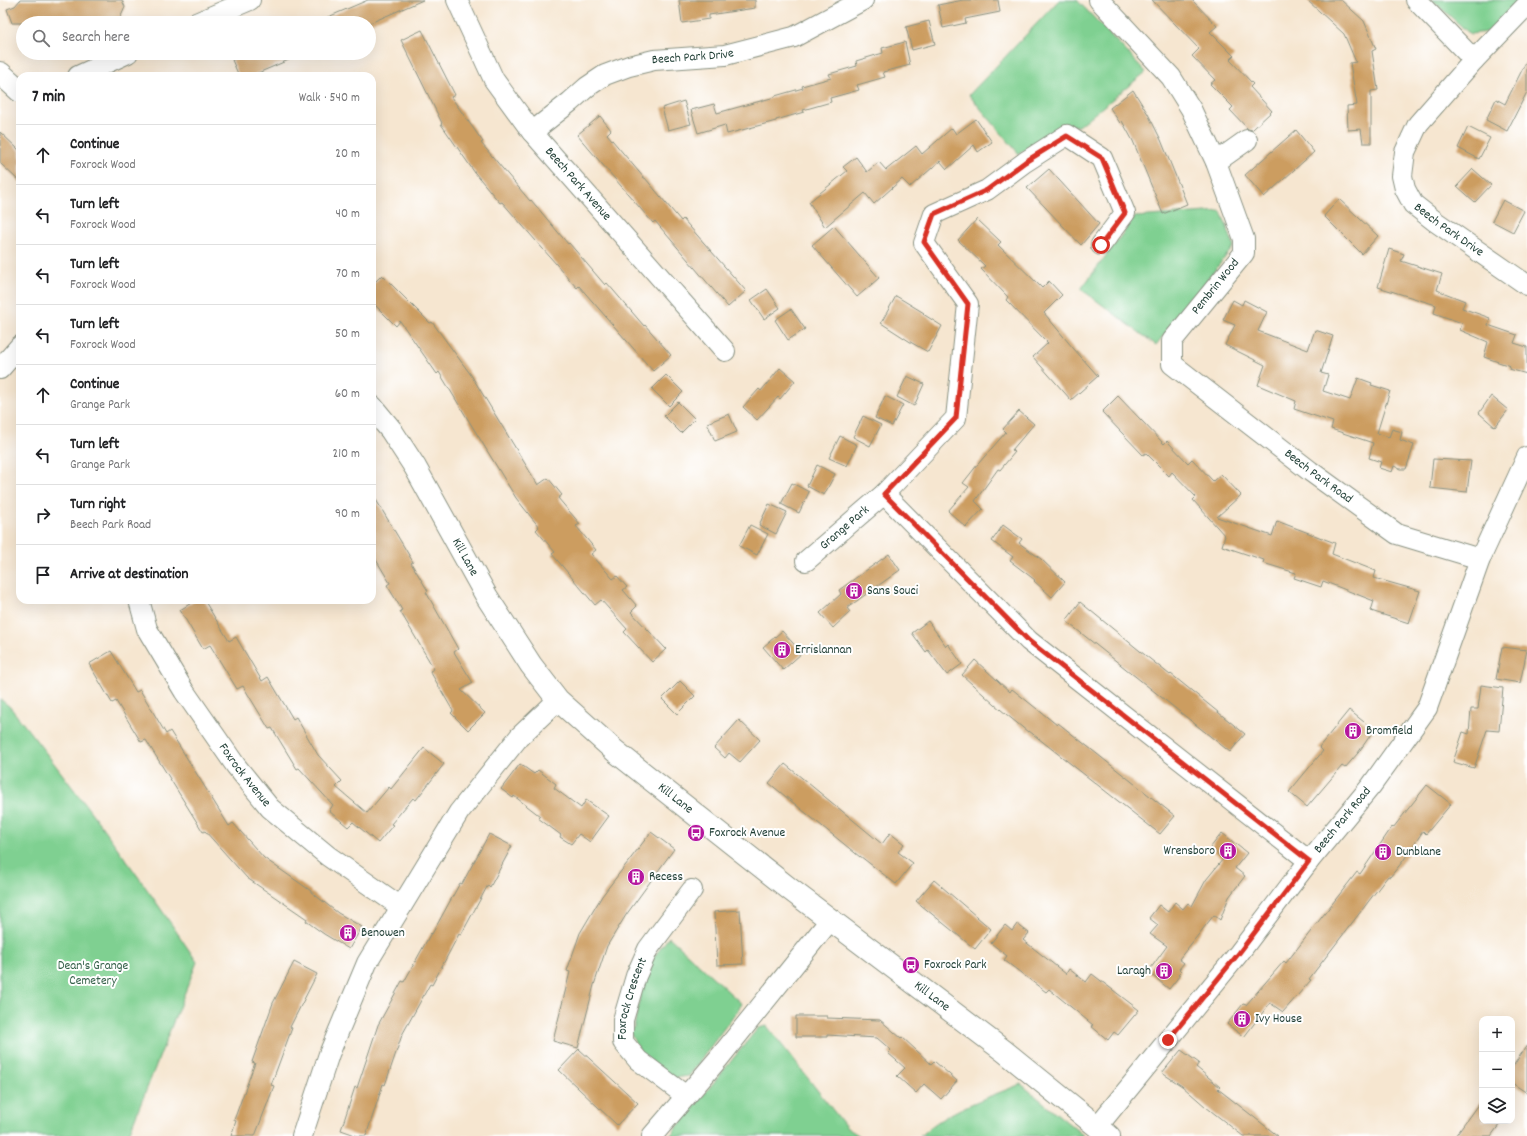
<!DOCTYPE html>
<meta charset="utf-8">
<style>
body{margin:0;font-family:Dekko,sans-serif;background:#f2f2f2;color:#202124}
.controls{position:absolute;right:12px;bottom:12px;display:grid;overflow:hidden;border-radius:8px;box-shadow:0 4px 16px #0002}
.controls button{width:36px;height:36px;display:grid;place-items:center;padding:0;border:0;border-bottom:1px solid #e0e0e0;background:#fff;color:#202124;font:20px sans-serif}
.stop{position:absolute;width:12px;height:12px;margin:-9px;border:3px solid #d93025;border-radius:50%;background:#fff}
.stop.end{background:#d93025;border-color:#fff;box-shadow:0 1px 4px #0008}
.list{margin:0;padding:0;list-style:none}
h2{display:flex;justify-content:space-between;align-items:center;height:52px;margin:0;padding:0 16px;font-size:17px}
h2 small{font-size:13px;font-weight:400;color:#757577}
.list li{display:grid;grid-template-columns:26px 1fr auto;gap:12px;align-items:center;box-sizing:border-box;height:60px;padding:0 16px;border-top:1px solid #e0e0e0}
.list b{display:block;font-size:15px;white-space:nowrap}
.list p{margin:0;font-size:13px;white-space:nowrap;color:#757577}
.list em{font-size:13px;font-style:normal;color:#757577}
.icon{flex:none;width:22px;height:22px;fill:none;stroke:currentColor;stroke-width:2;stroke-linecap:round;stroke-linejoin:round}
.map{position:relative;flex:none;width:1527px;height:1136px;overflow:hidden}
.search{position:absolute;background:#fff;box-shadow:0 4px 16px #0002;left:16px;top:16px;width:360px;height:44px;display:flex;align-items:center;gap:10px;box-sizing:border-box;padding:0 14px;border-radius:22px;color:#757577;font-size:15px}
.panel{position:absolute;background:#fff;box-shadow:0 4px 16px #0002;left:16px;top:72px;width:360px;height:532px;border-radius:12px}
.map>svg:first-child{display:block}
.green{fill:#7fd091;stroke:#4f8662}
.building{fill:#cc9d60}
.lines{fill:none;stroke-linecap:round;stroke-linejoin:round}
.minor-casing{stroke:#8a9282;stroke-width:22}
.secondary-casing{stroke:#8a9282;stroke-width:24}
.minor{stroke:#fff;stroke-width:20}
.secondary{stroke:#fff;stroke-width:22}
.route{stroke:#d93025;stroke-width:5}
.labels{text-anchor:middle;dominant-baseline:central;stroke-width:4;stroke-linejoin:round;paint-order:stroke}
.street-label{font-size:13px;fill:#1f3d34;stroke:#fff}
.poi-label{font-size:13px;fill:#1f3d34;stroke:#fff;text-anchor:start}
.park-label{font-size:13px;fill:#37624b;stroke:#fff}
</style>
<div class="map">
<svg width="1527" height="1136" viewBox="0 0 1527 1136">
<rect width="100%" height="100%" fill="#fff"/>
<filter id="ink" filterUnits="userSpaceOnUse"><feTurbulence type="fractalNoise" baseFrequency=".025" numOctaves="2"/><feDisplacementMap in="SourceGraphic" scale="8" xChannelSelector="R" yChannelSelector="G"/><feConvolveMatrix kernelMatrix="1 2 1 2 8 2 1 2 1" color-interpolation-filters="sRGB"/></filter>
<filter id="wash" filterUnits="userSpaceOnUse"><feTurbulence type="fractalNoise" baseFrequency=".012" numOctaves="4" result="noise"/><feDisplacementMap in="SourceGraphic" scale="16" xChannelSelector="R" yChannelSelector="G"/><feGaussianBlur stdDeviation="0.9" result="paint"/><feColorMatrix in="noise" values="0 0 0 0 0 0 0 0 0 0 0 0 0 0 0 0 0 1.4 0 .05"/><feComposite in="paint" operator="in"/></filter>
<g filter="url(#wash)">
<rect width="100%" height="100%" fill="#f6e6d0"/>
<path class="green" d="M1059 0H1077L1146 72 1079 126H1064L1019 154 969 95Z
M1432 0H1518L1488 32 1470 34Z
M1221 211 1234 246 1156 345 1081 289 1135 217Z
M0 699 10 707C76 790 139 875 197 962L128 1136H0Z
M669 937 742 1004 689 1076 673 1078 641 1054 628 1029 634 1028 640 995V975Z
M767 1026 847 1128 860 1136H670L758 1028Z
M1021 1084 1084 1136H920C947 1110 987 1098 1021 1084Z"/>
<g id="blocks">
<path class="building" d="M20 0H122L125 7 118 23H12L7 9 15 6Z
M368 0H423L370 23H314Z
M679 0H755V8L709 15V19L682 23Z
M963 0H998L1000 12 965 19 966 23 943 28 938 5Z
M1152 0H1192L1217 26 1210 32 1234 56 1230 60 1253 84 1250 87 1272 111 1252 130 1248 129 1230 110 1233 107 1210 84 1215 80 1192 56 1199 49Z
M1307 0H1341L1364 21 1376 49 1372 51 1378 90 1371 91V143H1363L1361 129 1348 130 1347 106 1357 105 1350 63 1356 62 1344 34Z
M929 21 935 44 912 50 906 27Z
M422 30 455 95 451 97 483 142 481 143 530 201 531 200 568 244 569 243 605 285 607 283 644 326 645 325 671 355 653 371 579 286 577 288 502 202 500 203 475 173 441 124 442 123 401 40Z
M905 42 910 65 883 72 885 77 857 85 859 90 830 98 831 102 803 110 804 112 776 120V121L727 134 725 125 698 133 691 110 714 104 717 113 775 97V96L803 88 802 86 831 78 829 74 857 66 856 61 883 53 882 48Z
M250 53H305L251 76H239L232 60Z
M1527 60V92L1507 131 1486 120 1496 99 1505 104Z
M1133 90 1148 114 1161 140 1187 204 1163 214 1133 141 1122 121 1120 123 1110 108Z
M684 101 691 124 668 130 662 108Z
M600 116 611 130 607 134 644 178H645L681 221 683 219 746 291 728 307 655 221 653 223 577 135Z
M976 119 992 142 978 152 974 145 947 169 940 161 910 187 902 179 874 204 865 193 825 227 809 202 847 171 843 167 856 157 867 172 879 162 886 170 916 146 922 154 952 128 956 134Z
M1468 127 1490 138 1479 159 1458 148Z
M1296 130 1314 152 1264 197 1245 175Z
M0 132 20 151V182L0 163Z
M1049 169 1099 224 1081 245 1027 188Z
M1473 169 1491 185 1475 202 1457 186Z
M1339 199 1378 236 1362 254 1324 216Z
M1503 200 1524 211 1513 232 1492 221Z
M977 219 1001 242 998 245 1042 288 1049 281 1062 295 1044 313 1073 348 1098 376 1071 400 1033 357 1048 343 1006 300 1008 297 981 269 985 266 958 240Z
M834 226 879 278 857 297 812 245Z
M1389 249 1404 254 1401 261 1442 274 1437 290 1465 301 1462 308 1490 318 1488 325 1517 335 1514 343 1527 347V374L1509 369 1510 366 1484 357 1488 342 1460 330 1462 323 1434 313 1436 305 1378 287Z
M382 275 430 323 432 322 471 375 538 485 548 478 562 495 558 498 580 524 576 526 596 550 591 554 613 579 617 576 627 587 623 590 637 606 631 612 666 649 652 662 624 632 627 629 601 600 595 605 552 554 555 552 536 530 539 527 516 498 439 372 437 374 400 321 396 326 372 302V285Z
M767 289 780 308 764 319 751 300Z
M896 296 924 313 923 314 942 326 928 352 912 343 881 323Z
M1233 300 1242 305 1244 300 1267 312 1258 331 1308 350 1315 330 1333 336 1321 373 1328 375 1323 391 1350 400 1358 378 1372 383 1371 385 1390 391 1377 433 1389 437 1392 429 1402 432 1400 440 1414 445 1406 469H1400L1394 466 1392 472 1379 468 1381 462 1369 458 1373 443 1331 429 1333 422 1294 409 1296 401 1258 385 1265 365 1225 345 1235 325 1223 320Z
M791 309 805 329 788 340 775 320Z
M780 368 795 381 780 399 778 397 757 420 743 407 759 389 761 391Z
M666 375 683 392 669 406 652 389Z
M907 376 924 384 914 406 897 397Z
M885 396 903 405 892 426 875 418Z
M1118 396 1164 444 1167 441 1188 463 1192 459 1213 481 1221 474 1241 495 1217 517 1272 536 1277 521 1335 543 1332 554 1376 571 1374 578 1420 591 1409 623 1371 611 1374 601 1323 581 1321 587 1294 578 1296 573 1263 563 1264 560 1222 546 1225 536 1193 500 1196 497 1172 472 1169 476 1146 453 1143 455 1102 412Z
M1491 396 1508 410 1495 427 1479 413Z
M678 402 695 419 681 433 664 416Z
M1019 411 1034 424 1012 450 1015 452 1000 470 998 469 975 501 983 509 966 527 948 511 969 487 963 483 978 464 1006 432 1003 429Z
M729 414 737 432 715 441 707 423Z
M863 416 881 425 870 446 853 437Z
M840 436 857 445 847 466 829 458Z
M1433 459 1471 461 1467 492 1430 488Z
M817 465 835 474 824 495 807 486Z
M792 483 809 492 799 513 781 504Z
M372 493 413 562 411 563 428 591 426 592 458 649 454 652 473 683 461 690 485 713 468 730 451 713 453 711 430 671 434 669 400 611 402 610 387 585 390 583 372 553Z
M769 504 787 512 776 534 759 525Z
M750 525 768 534 757 555 739 546Z
M1003 525 1022 539 1019 543 1041 559 1065 582 1052 597 1034 581 1035 580 1010 561 1013 557 992 541Z
M889 554 900 570 847 608 850 612 833 628 820 613 841 594 839 590Z
M196 600H204L229 641 236 637 262 681 268 677 293 719 296 717 318 755 342 781 336 787 367 813 389 787 391 789 424 748 444 764 416 800 413 798 391 824 393 825 378 843 353 822 348 827 329 811 333 805 299 768 297 769 272 728 269 729 243 686 237 689 210 645 203 649 180 610Z
M1080 602 1140 651 1170 675 1171 674 1245 734 1230 752 1066 621Z
M928 621 946 646 948 644 962 664 947 675 928 650 926 652 912 633Z
M782 631 802 653 783 670 763 647Z
M1502 647 1527 650 1520 683 1496 679Z
M111 651 136 692 140 690 166 734 170 731 229 826 233 823 264 858 311 891V892L338 913 362 927 349 949 324 934 306 921 307 919 247 878 205 831 203 832 146 740 141 742 116 701 112 703 89 664Z
M975 660 1010 692 1012 689 1057 725 1058 723 1175 816 1160 834 1029 731 1028 732 995 705 962 675Z
M680 681 695 696 677 714 662 699Z
M1481 685 1503 688 1499 731 1487 730 1474 768 1453 762 1463 732 1469 734 1471 709H1478Z
M1349 710 1374 730 1358 753 1345 768 1342 766 1307 807 1289 792 1323 751 1319 747Z
M739 720 760 740 740 762 729 753 725 758 714 748Z
M520 764 534 774 538 770 556 784 554 788 581 808 586 800 609 816 590 842 579 834 571 844 560 837 561 835 538 818 540 816 514 796 513 798 501 789Z
M785 764 882 844 890 833 904 844 898 852 913 863 896 884 860 856V857L769 783Z
M1427 785 1451 804 1426 834 1423 831 1403 861 1390 877 1388 876 1309 979 1311 980 1283 1012 1270 1003 1244 1037 1227 1024 1243 1004 1246 1005 1284 961 1286 963 1357 872 1360 874 1392 827 1393 828Z
M651 832 674 849 626 915 607 946 594 985 578 1048 553 1041 570 972 567 971 580 933 602 896Z
M1222 833 1247 853 1235 868 1245 876 1229 897 1220 920 1214 915 1179 959 1184 963 1179 969 1181 971 1178 974 1180 975 1169 989 1148 972 1167 946 1150 934 1158 925 1149 918 1159 905 1168 912 1175 902 1183 909 1188 903 1192 906 1206 880 1223 859 1210 848Z
M489 834 512 846 490 887 488 885 461 935 459 934 432 985 430 984 402 1035 385 1085 383 1084 366 1136H358L341 1130 355 1087 357 1088 378 1025 402 981 404 982 431 933 432 934 460 883 462 884Z
M934 880 991 929 975 949 916 901Z
M740 910 743 964 717 965 714 912Z
M1017 924 1029 933 1023 940 1066 974 1069 969 1086 982 1092 974 1139 1010 1118 1035 1114 1032 1108 1040 1091 1026 1093 1025 1049 989 1046 992 1004 960 1007 956 991 943 1005 925 1012 931Z
M294 962 317 974 290 1027 292 1028 271 1085 274 1086 255 1136H231L236 1121 234 1120 255 1063 252 1062 273 1003Z
M796 1016H827V1018L880 1020 901 1038 902 1037 931 1064 934 1061 957 1081 941 1099 924 1084 916 1093 897 1076 905 1068 888 1053 891 1050 877 1038 827 1035V1037H796Z
M1527 1045V1093L1512 1083V1068Z
M579 1049 638 1103 617 1125 559 1070Z
M1181 1050 1199 1063 1196 1067 1220 1087 1218 1089 1278 1136H1243L1206 1107 1182 1086 1162 1073Z
M1482 1099V1121H1502L1491 1136H1455Z"/>
</g>
</g>
<g filter="url(#ink)">
<use href="#blocks" fill-opacity="0" stroke="#8a9282" stroke-width="1"/>
<g class="lines">
<defs>
<g id="minor">
<path id="s1" d="M457 0 494 80 532 132 725 351"/>
<path id="s2" d="M1099 0 1171 77 1191 109 1216 162 1244 239V253L1172 341V364L1310 471 1397 534 1480 559"/>
<path d="M1416 0 1474 60"/>
<path id="s3" d="M1527 5 1474 60 1418 124 1405 152 1402 176 1405 189 1413 204 1436 222 1527 285"/>
<path d="M196 23 250 0"/>
<path d="M78 76 128 53"/>
<path id="s4" d="M532 132 570 102 587 87 605 75 629 66 654 60 725 55 794 37 863 0"/>
<path d="M1216 162 1247 140"/>
<path d="M0 369 20 346"/>
<path d="M884 494 1029 641 1309 861"/>
<path id="s5" d="M806 561 884 494 956 418 968 304 924 243 934 214 987 190 1025 162 1067 135 1102 158 1125 213 1101 245"/>
<path id="s6" d="M139 600 147 629 184 691 236 766 270 808 328 856 401 907"/>
<path id="s7" d="M686 1096 638 1060 623 1042V1020L636 976 648 949 692 890"/>
<path id="s8" d="M1097 1127 1239 953 1309 861 1371 786 1427 708 1480 559 1527 457"/>
<path d="M302 1136 329 1054 367 963 459 812 519 737 558 700"/>
<path d="M652 1136 719 1058 831 919"/>
</g>
<g id="secondary">
<path d="M0 73 20 91"/>
<path id="s9" d="M372 407 391 430 415 467 487 597 531 665 558 700 615 751 791 890 1004 1051 1109 1136"/>
</g>
</defs>
<use href="#minor" class="minor-casing"/>
<use href="#secondary" class="secondary-casing"/>
<use href="#minor" class="minor"/>
<use href="#secondary" class="secondary"/>
</g>
</g>
<g class="lines" filter="url(#ink)">
<path class="route" d="M1101 245 1125 213 1102 158 1067 136 1025 162 987 190 934 214 924 242 968 304 956 418 884 494 1029 641 1309 861 1239 953 1168 1040"/>
</g>
<defs>
<symbol id="building-disc" viewBox="-11 -11 22 22"><circle r="9.5" fill="#b5179e" stroke="#fff"/><path d="M-4-6H4V6H1V3H-1V6H-4ZM-2.5-4.3h1.7v1.8h-1.7ZM.8-4.3h1.7v1.8H.8ZM-2.5-1h1.7V.8h-1.7ZM.8-1h1.7V.8H.8Z" fill="#fff"/></symbol>
<symbol id="bus-disc" viewBox="-11 -11 22 22"><circle r="9.5" fill="#b5179e" stroke="#fff"/><path d="M-5-6H5V4H4V6H2V4H-2V6H-4V4H-5ZM-3.5-4V0h7V-4ZM-3.5 1.2v1.5H-2V1.2ZM2 1.2v1.5H3.5V1.2Z" fill="#fff"/></symbol>
</defs>
<g fill-rule="evenodd">
<use href="#building-disc" x="844" y="581" width="20" height="20"/>
<use href="#building-disc" x="772" y="640" width="20" height="20"/>
<use href="#building-disc" x="1343" y="721" width="20" height="20"/>
<use href="#bus-disc" x="686" y="823" width="20" height="20"/>
<use href="#building-disc" x="1218" y="841" width="20" height="20"/>
<use href="#building-disc" x="1373" y="842" width="20" height="20"/>
<use href="#building-disc" x="626" y="867" width="20" height="20"/>
<use href="#building-disc" x="338" y="923" width="20" height="20"/>
<use href="#bus-disc" x="901" y="955" width="20" height="20"/>
<use href="#building-disc" x="1154" y="961" width="20" height="20"/>
<use href="#building-disc" x="1232" y="1009" width="20" height="20"/>
</g>
<g class="labels">
<g class="street-label">
<text stroke="none"><textPath href="#s4" startOffset="183">Beech Park Drive</textPath></text>
<text stroke="none"><textPath href="#s1" startOffset="222">Beech Park Avenue</textPath></text>
<text stroke="none"><textPath href="#s3" startOffset="291">Beech Park Drive</textPath></text>
<text transform="translate(1216 287) rotate(-51)">Pembrin Wood</text>
<text stroke="none"><textPath href="#s2" startOffset="619">Beech Park Road</textPath></text>
<text stroke="none"><textPath href="#s5" startOffset="51">Grange Park</textPath></text>
<text stroke="none"><textPath href="#s9" startOffset="177">Kill Lane</textPath></text>
<text stroke="none"><textPath href="#s6" startOffset="206">Foxrock Avenue</textPath></text>
<text stroke="none"><textPath href="#s9" startOffset="501">Kill Lane</textPath></text>
<text stroke="none"><textPath href="#s8" startOffset="393">Beech Park Road</textPath></text>
<text stroke="none"><textPath href="#s9" startOffset="825">Kill Lane</textPath></text>
<text stroke="none"><textPath href="#s7" startOffset="128">Foxrock Crescent</textPath></text>
</g>
<g class="poi-label">
<text x="867" y="591">Sans Souci</text>
<text x="795" y="650">Errislannan</text>
<text x="1366" y="731">Bromfield</text>
<text x="709" y="833">Foxrock Avenue</text>
<text x="1215" y="851" text-anchor="end">Wrensboro</text>
<text x="1396" y="852">Dunblane</text>
<text x="649" y="877">Recess</text>
<text x="361" y="933">Benowen</text>
<text x="924" y="965">Foxrock Park</text>
<text x="1151" y="971" text-anchor="end">Laragh</text>
<text x="1255" y="1019">Ivy House</text>
</g>
<g class="park-label">
<text x="93" y="966">Dean's Grange<tspan x="93" dy="15">Cemetery</tspan></text>
</g>
</g>
</svg>
<div class="controls">
<button>+</button>
<button>−</button>
<button><svg class="icon" aria-label="layers" viewBox="0 0 24 24"><path d="M12 4l9 5-9 5-9-5zM3 14l9 5 9-5"/></svg></button>
</div>
<div class="stop" style="left:1101px;top:245px"></div>
<div class="stop end" style="left:1168px;top:1040px"></div>
<div class="search"><svg class="icon" aria-label="search" viewBox="0 0 24 24"><circle cx="10" cy="10" r="6"/><path d="M15 15l6 6"/></svg>Search here</div>
<section class="panel">
<h2>7 min<small>Walk · 540 m</small></h2>
<ul class="list">
<li><svg class="icon" aria-label="ahead" viewBox="0 0 24 24"><path d="M12 20V5M6 11l6-6 6 6"/></svg><div><b>Continue</b><p>Foxrock Wood</p></div><em>20 m</em></li>
<li><svg class="icon" aria-label="left" viewBox="0 0 24 24"><path d="M17 20v-9H6M10 6l-5 5 5 5"/></svg><div><b>Turn left</b><p>Foxrock Wood</p></div><em>40 m</em></li>
<li><svg class="icon" aria-label="left" viewBox="0 0 24 24"><path d="M17 20v-9H6M10 6l-5 5 5 5"/></svg><div><b>Turn left</b><p>Foxrock Wood</p></div><em>70 m</em></li>
<li><svg class="icon" aria-label="left" viewBox="0 0 24 24"><path d="M17 20v-9H6M10 6l-5 5 5 5"/></svg><div><b>Turn left</b><p>Foxrock Wood</p></div><em>50 m</em></li>
<li><svg class="icon" aria-label="ahead" viewBox="0 0 24 24"><path d="M12 20V5M6 11l6-6 6 6"/></svg><div><b>Continue</b><p>Grange Park</p></div><em>60 m</em></li>
<li><svg class="icon" aria-label="left" viewBox="0 0 24 24"><path d="M17 20v-9H6M10 6l-5 5 5 5"/></svg><div><b>Turn left</b><p>Grange Park</p></div><em>210 m</em></li>
<li><svg class="icon" aria-label="right" viewBox="0 0 24 24"><path d="M7 20v-9h11M14 6l5 5-5 5"/></svg><div><b>Turn right</b><p>Beech Park Road</p></div><em>90 m</em></li>
<li><svg class="icon" aria-label="arrive" viewBox="0 0 24 24"><path d="M6 21V4h12l-3 4 3 4H6"/></svg><div><b>Arrive at destination</b></div></li>
</ul>
</section>
</div>
